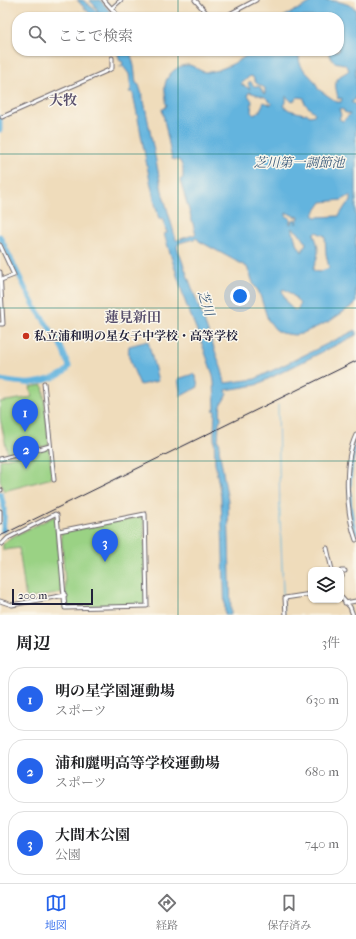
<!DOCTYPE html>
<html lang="ja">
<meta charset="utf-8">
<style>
body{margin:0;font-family:"IM FELL French Canon","Noto Serif JP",serif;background:#f6f6f6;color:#202124}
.controls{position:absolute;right:12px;bottom:12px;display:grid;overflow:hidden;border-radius:8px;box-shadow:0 1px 3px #0004}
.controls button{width:36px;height:36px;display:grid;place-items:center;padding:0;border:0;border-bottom:1px solid #e0e0e0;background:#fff;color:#202124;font:20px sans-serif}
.scale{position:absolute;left:12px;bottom:10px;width:81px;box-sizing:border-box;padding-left:4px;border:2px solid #22223b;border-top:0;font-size:11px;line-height:14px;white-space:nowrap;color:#22223b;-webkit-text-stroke:3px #fbf7ec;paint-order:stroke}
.you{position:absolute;left:240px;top:296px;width:14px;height:14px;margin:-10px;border:3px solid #fff;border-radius:50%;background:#1a73e8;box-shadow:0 0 0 6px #1a73e833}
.badge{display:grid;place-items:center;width:26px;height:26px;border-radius:50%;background:#2563eb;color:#fff;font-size:13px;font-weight:700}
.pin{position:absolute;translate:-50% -33px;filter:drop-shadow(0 1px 2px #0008)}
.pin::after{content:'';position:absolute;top:21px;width:14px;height:12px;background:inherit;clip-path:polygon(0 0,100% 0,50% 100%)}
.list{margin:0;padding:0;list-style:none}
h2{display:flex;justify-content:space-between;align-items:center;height:52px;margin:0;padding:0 16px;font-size:17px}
h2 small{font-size:13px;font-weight:400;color:#757577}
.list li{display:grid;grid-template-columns:26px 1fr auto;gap:12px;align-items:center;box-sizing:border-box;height:64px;margin:0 8px 8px;padding:0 8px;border:1px solid #e0e0e0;border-radius:16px}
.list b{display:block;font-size:15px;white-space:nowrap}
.list p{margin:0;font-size:13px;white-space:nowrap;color:#757577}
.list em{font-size:13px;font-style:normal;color:#757577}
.icon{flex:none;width:22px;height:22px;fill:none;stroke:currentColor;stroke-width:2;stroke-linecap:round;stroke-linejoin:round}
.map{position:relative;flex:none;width:356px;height:615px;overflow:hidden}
.search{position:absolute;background:#fff;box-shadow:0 1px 3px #0004;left:12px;right:12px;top:12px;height:44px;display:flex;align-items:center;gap:10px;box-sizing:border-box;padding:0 14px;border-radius:16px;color:#757577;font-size:15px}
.sheet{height:268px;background:#fff}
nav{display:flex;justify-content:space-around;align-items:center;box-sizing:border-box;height:56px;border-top:1px solid #e0e0e0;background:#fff;font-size:11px;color:#757577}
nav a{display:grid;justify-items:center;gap:2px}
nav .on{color:#2563eb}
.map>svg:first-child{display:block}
.green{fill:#9ad284;stroke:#5e7a60}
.water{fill:#64b4de;stroke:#436b8c;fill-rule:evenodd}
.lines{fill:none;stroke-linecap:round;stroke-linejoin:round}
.stream{stroke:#64b4de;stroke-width:1}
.canal{stroke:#64b4de;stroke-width:3}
.river{stroke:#64b4de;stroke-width:5}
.minor-casing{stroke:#6a6368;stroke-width:5}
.minor{stroke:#fff;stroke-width:3}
.rail{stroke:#22223b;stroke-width:1}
.grid{fill:none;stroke:#0f766e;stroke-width:1;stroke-opacity:0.55}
.poi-dot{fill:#c8321e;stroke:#fbf7ec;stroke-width:1.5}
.labels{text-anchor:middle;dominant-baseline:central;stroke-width:3;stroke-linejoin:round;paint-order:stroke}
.poi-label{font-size:12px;font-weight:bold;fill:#22223b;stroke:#fbf7ec;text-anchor:start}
.water-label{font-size:13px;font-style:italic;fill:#3c5c7c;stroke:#fbf7ec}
.quarter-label{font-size:14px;font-weight:bold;fill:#59506d;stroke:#fbf7ec}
</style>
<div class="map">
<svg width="356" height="615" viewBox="0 0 356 615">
<rect width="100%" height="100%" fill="#fbf7ec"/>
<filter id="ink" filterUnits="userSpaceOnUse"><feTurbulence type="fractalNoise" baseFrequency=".025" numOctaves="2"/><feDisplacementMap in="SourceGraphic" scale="8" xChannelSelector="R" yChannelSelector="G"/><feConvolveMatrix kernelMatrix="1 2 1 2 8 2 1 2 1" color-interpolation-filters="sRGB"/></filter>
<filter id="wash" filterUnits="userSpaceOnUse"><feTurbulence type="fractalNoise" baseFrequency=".012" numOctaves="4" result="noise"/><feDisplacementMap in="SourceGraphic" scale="16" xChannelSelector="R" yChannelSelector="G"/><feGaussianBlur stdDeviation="0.9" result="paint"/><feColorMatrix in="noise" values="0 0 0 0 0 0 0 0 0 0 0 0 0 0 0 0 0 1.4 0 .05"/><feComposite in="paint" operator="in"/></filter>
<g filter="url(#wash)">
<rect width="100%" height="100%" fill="#efdcbb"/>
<path class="green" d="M43 385 49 445 8 455 0 418V402L32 397 30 387Z
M49 448 52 478 4 491 0 480V460Z
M55 516 61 574 62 593 26 599 19 548 5 550H3V544L10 538Z
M144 516 146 604 67 607 61 532Z"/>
<path class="water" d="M77 0H83L99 13 95 6 89 0H100L115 17H103L102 15 101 17H93Z
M312 0C328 0 344 0 356 9V96L355 100 351 102 356 105V302L355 304 330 321 301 334 294 335 281 333 275 329 268 320 259 292 254 285 247 267 199 241 197 238 179 243 177 247 222 370 225 383 255 379 356 330V335L256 385 226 390 227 394C221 406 219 405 221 419L219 422 218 442 220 443 219 449 228 501 231 615H225L221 497 215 463 214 433 215 411 213 410 215 409 214 381 213 375 200 338 186 304 164 234 167 233 162 218 159 219C148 178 142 136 133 94L132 92H129L131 89 129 74 123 66 120 67V66L123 65 122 61H120L117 51H120L121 55V51H130L134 66 136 83 139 85 142 95 141 98H143L142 100 144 101 162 191 176 240H178L196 234 180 180 183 178V168L180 161 172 159 162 109H164L167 105 165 102 166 101C166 96 164 90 165 85 166 75 178 64 189 65 195 66 200 72 206 72 216 73 245 60 250 51H300C300 53 299 55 299 58 299 71 315 76 318 89L337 102H341L342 98 338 99C337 89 332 84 340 76 343 74 346 73 349 70L348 68 344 64 334 62 329 55V51H339V17H283L310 3ZM250 76 253 77 256 83 265 88V94L263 93 260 87 254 86 250 81 248 83 250 89 241 84ZM249 92 265 97 272 104 271 105 264 102 259 112 254 115 251 112 252 101 248 95ZM286 96 292 102 298 97 304 98 305 104 315 113 314 115 310 116 306 113 304 114 289 110 284 106 286 102ZM339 109 344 110V112L350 114 343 121 339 119 341 115ZM349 196 351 198V202L346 205 339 216 316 217 313 215 322 202 342 200ZM286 213H288L294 216 299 217 296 224V219L293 220 292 223 290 224V218L286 216ZM292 228C298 232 302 236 306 243L302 252 296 242ZM316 232 325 236 326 254 329 268 319 272 314 271 313 269C319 253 320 251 314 234ZM283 289C290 291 295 298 300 304L298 310H294C288 306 284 297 282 290Z
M148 341 158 381 140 385C136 375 126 356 129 346Z
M193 374 196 377 198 387 181 396 178 379Z"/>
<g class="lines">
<path class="stream" d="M278 405 280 519 284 615"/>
<path class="canal" d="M356 441C349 468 347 506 356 533"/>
<path class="river" d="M0 118V130
M0 236 28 294 35 307 59 342 69 366C67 376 41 382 32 383 22 384 10 381 0 380
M0 493C5 504 5 518 3 530"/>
</g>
</g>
<g filter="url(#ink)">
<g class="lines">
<defs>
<path id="minor" d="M104 0 119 17
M195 0 210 17
M112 8 121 0
M224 17 256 0
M2 117 109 70 112 68V58
M0 245 14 275 1 280
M0 272 3 324H0
M44 383 54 480
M356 435C343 462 346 513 356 540
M0 459 50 446
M0 490H1
M0 511V522
M2 544 8 538 55 514 57 515 65 608 147 606 145 514 59 531
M327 548 332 570
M341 571H345
M341 576H342
M341 597 350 607 353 615
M0 601 12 605 65 595
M345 603 356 601
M286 615 285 598 311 594"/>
</defs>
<use href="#minor" class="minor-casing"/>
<use href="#minor" class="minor"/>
<path class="rail" d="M0 536 356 361"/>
</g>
</g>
<path class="grid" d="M178 0V17M178 51V615M0 154H356M0 308H356M0 461H356"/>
<circle class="poi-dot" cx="26" cy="336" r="4"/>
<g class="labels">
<g class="poi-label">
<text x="34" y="336">私立浦和明の星女子中学校・高等学校</text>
</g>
<g class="water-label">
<text x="299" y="162">芝川第一調節池</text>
<text transform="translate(206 303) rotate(72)">芝川</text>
</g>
<g class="quarter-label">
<text x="63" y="100">大牧</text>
<text x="133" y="317">蓮見新田</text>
</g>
</g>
</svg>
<div class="controls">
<button><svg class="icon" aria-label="layers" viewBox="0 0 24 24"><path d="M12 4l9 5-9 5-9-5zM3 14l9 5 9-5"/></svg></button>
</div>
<div class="scale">200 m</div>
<div class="you"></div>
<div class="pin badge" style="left:25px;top:432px">1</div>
<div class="pin badge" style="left:26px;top:469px">2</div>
<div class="pin badge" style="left:105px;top:562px">3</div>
<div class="search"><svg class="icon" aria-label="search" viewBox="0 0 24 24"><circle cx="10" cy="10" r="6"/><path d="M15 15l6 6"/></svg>ここで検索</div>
</div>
<section class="sheet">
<h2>周辺<small>3件</small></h2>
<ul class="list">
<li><span class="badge">1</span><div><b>明の星学園運動場</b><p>スポーツ</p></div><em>630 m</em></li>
<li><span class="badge">2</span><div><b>浦和麗明高等学校運動場</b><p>スポーツ</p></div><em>680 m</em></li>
<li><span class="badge">3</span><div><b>大間木公園</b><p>公園</p></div><em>740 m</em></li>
</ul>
</section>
<nav>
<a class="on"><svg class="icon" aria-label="map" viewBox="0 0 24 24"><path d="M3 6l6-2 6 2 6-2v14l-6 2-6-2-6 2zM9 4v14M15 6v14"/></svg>地図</a>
<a><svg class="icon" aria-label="directions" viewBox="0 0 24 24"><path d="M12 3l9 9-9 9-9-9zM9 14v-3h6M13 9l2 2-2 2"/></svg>経路</a>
<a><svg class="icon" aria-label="saved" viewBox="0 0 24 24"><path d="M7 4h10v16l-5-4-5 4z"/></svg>保存済み</a>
</nav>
